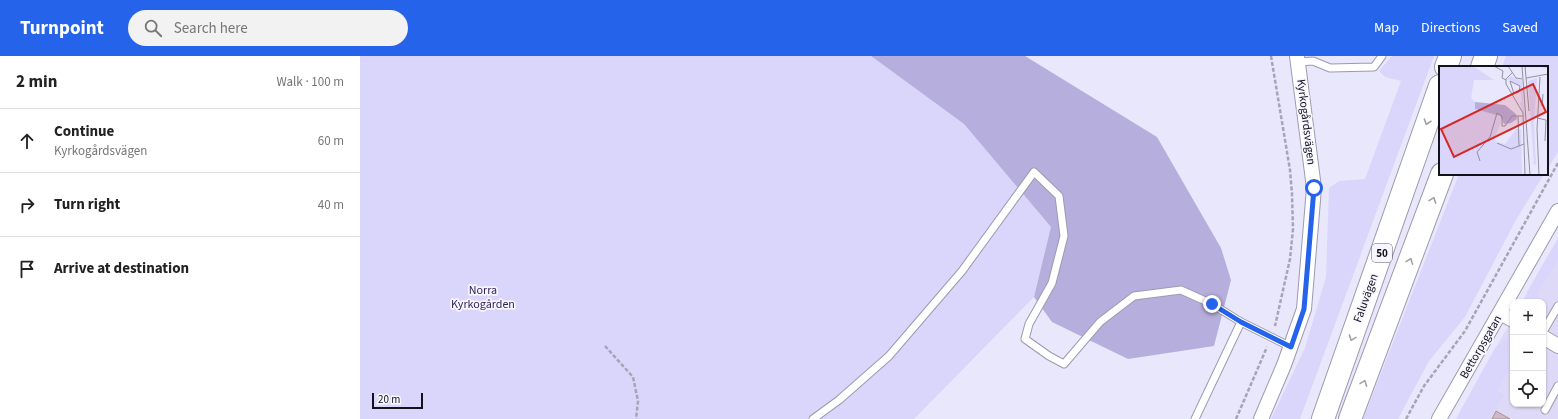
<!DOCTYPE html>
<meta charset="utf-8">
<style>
body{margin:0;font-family:"Source Sans 3",sans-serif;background:#f2f2f2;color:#222}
.controls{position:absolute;right:12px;bottom:12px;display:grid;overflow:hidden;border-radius:8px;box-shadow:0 1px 3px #0004}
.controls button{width:36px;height:36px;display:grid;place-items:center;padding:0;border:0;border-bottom:1px solid #e0e0e0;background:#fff;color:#222;font:20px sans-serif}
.scale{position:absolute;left:12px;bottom:10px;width:51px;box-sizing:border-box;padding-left:4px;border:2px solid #13121a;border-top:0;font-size:11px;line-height:14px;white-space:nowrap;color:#13121a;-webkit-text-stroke:3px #f7f6ff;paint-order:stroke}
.stop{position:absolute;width:12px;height:12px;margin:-9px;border:3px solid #2563eb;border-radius:50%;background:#fff}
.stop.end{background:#2563eb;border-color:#fff;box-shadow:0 1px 4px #0008}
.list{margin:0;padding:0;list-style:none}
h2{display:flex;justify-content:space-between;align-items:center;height:52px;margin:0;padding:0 16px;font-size:17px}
h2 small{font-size:13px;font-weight:400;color:#767676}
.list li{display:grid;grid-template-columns:26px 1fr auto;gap:12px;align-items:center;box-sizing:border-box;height:64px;padding:0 16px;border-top:1px solid #e0e0e0}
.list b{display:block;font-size:15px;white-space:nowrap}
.list p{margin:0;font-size:13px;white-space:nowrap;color:#767676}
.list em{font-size:13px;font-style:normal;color:#767676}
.icon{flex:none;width:22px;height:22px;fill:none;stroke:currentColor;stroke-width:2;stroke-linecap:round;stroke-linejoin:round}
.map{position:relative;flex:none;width:1198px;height:363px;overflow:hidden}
header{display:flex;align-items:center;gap:24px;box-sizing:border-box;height:56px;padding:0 20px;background:#2563eb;color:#fff}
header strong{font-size:19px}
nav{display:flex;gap:22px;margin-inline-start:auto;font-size:14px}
.search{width:280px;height:36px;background:#f2f2f2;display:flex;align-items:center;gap:10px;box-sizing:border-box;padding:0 14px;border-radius:22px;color:#767676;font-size:15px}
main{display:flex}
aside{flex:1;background:#fff}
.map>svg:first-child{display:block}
.built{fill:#ddd9f6}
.green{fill:#dad5fb}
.forest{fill:#b6afdd}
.building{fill:#ceb9c5;stroke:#a5919c}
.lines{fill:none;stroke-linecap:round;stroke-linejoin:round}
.service-casing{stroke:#9d9aae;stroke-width:9}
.minor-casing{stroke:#9d9aae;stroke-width:16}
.trunk-casing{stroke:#9d9aae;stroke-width:24}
.path{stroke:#a6a4b5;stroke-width:2.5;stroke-dasharray:4 2;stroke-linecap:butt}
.service{stroke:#fff;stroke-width:7}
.minor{stroke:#fff;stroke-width:14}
.trunk{stroke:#fff;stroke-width:22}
.oneway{stroke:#a1a0a3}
.route{stroke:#2563eb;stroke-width:5}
.labels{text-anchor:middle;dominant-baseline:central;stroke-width:3.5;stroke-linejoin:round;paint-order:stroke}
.shield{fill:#f7f6ff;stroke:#57565f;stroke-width:1}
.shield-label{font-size:11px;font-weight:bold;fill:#13121a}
.street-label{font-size:12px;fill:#13121a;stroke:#f7f6ff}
.park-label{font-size:12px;fill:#2e1f57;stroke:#f7f6ff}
.inset-road{fill:none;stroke:#9392a2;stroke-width:1}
.view{fill:#d62828;fill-opacity:0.15;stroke:#d62828;stroke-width:2}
.inset-edge{fill:none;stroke:#13121a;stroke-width:2}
</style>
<header>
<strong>Turnpoint</strong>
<div class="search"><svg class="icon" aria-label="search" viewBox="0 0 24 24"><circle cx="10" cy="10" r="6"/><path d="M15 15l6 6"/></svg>Search here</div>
<nav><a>Map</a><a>Directions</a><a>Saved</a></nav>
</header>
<main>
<aside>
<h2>2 min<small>Walk · 100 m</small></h2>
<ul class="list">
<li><svg class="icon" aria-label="ahead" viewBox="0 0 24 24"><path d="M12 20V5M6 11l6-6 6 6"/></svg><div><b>Continue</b><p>Kyrkogårdsvägen</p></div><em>60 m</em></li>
<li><svg class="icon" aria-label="right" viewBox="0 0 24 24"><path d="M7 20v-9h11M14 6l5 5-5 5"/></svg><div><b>Turn right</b></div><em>40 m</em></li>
<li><svg class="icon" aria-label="arrive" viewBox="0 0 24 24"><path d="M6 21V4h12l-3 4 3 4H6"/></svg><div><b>Arrive at destination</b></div></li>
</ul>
</aside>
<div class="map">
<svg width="1198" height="363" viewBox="0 0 1198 363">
<rect width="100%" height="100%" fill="#e9e7fc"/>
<path class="built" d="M1198 189V363H1096L1153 261V348H1183V246H1162Z"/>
<path class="green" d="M0 0H511L604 68 692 172 674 241 554 363H0Z
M1032 0H1074L940 363H911L945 292 966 221 969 132 979 125 1005 123 1041 25 1025 21 1019 15Z
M1146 0H1198V96L1187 114V11H1142Z
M1099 118H1184L1156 164 1105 261 1069 305 1038 363H1003Z
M1198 182V203L1177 238 1181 246H1163L1167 236Z
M1149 279 1153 280V307L1137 335 1144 339 1129 363H1096L1135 292Z"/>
<path class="forest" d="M511 0H665L797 81 861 192 871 224 854 290 768 303 692 266 674 241 691 171 604 68Z"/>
<path class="building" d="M1136 355 1150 363H1132Z"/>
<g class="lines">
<defs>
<path id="service" d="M938 6 953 5 970 12 1014 11 1022 0
M1183 276 1198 250
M1185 354 1198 330
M453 363 479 344 529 300 602 215 674 116 699 140 704 180 692 227 669 268 665 283 689 300 704 308 740 266 774 240 821 234 852 248 881 266 931 291
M835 363 881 266"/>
<path id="minor" d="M1140 257 1153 264
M1183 281 1198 290
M901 363 924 309 944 253 954 132 937 0
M1079 363 1198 155"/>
<path id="trunk" d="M1086 11 1090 0
M1122 11 1126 0
M963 363 1080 30
M990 363 1082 118"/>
</defs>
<use href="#service" class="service-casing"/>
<use href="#minor" class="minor-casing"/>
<use href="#trunk" class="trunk-casing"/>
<path class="path" d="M911 0 930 114 932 138 933 173 930 203 915 270
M245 290 273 321 278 345 276 363
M876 363 907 291
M1046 363 1064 330 1105 275 1198 107"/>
<use href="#service" class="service"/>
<use href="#minor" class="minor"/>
<use href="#trunk" class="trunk"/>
</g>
<defs><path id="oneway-chevron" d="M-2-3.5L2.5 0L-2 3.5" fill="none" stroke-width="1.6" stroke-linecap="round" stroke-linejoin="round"/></defs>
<g class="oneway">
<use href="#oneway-chevron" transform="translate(1067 66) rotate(109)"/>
<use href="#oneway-chevron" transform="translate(1073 144) rotate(-70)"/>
<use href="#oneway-chevron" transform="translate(1050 205) rotate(-69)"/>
<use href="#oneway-chevron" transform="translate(992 282) rotate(110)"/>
<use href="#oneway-chevron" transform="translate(1004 327) rotate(-69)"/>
</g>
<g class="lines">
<path class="route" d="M852 248 881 266 931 291 944 253 954 132"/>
</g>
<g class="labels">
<rect class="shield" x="1012" y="188" width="20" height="18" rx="3"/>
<g class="shield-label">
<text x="1022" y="197">50</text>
</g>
<g class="street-label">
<text transform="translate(946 66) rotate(83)">Kyrkogårdsvägen</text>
<text transform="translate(1006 242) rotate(-70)">Faluvägen</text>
<text transform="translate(1121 291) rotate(-60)">Bettorpsgatan</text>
</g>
<g class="park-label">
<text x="123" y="234">Norra<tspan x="123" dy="14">Kyrkogården</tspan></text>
</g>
</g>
<g transform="translate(1079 10)">
<rect width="109" height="109" fill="#e9e7fc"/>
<path d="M0 0H34L55 14H35L32 32 36 36V43L61 50 62 56 56 71 57 76 66 78 77 63H82L83 109H0ZM72 10 83 15 88 87 85 50 81 37 83 35 81 26 82 20 68 13ZM98 12 95 58 97 98 95 99 89 15Z" fill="#dad5fb"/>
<path d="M36 36 66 39 77 48 78 53 72 57 65 58 61 50 36 43Z" fill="#b6afdd"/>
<path class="inset-road" d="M55 0 64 5 63 12 67 14M69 0 77 12 83 13M83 0 91 109M86 0 90 45M96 0 109 1M73 7 67 13V18L84 47 86 109M87 12 109 8M74 28 80 26 81 20 71 15 75 28M103 40 104 28M79 50 80 80M98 52 107 54 106 75M58 77 72 83 85 78M41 95 38 86 51 71 58 47 63 50V60H66L73 50H84M100 109 98 63 101 11"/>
<path class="view" d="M94 18 107 46 15 91 2 63Z"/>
<rect width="109" height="109" class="inset-edge"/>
</g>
</svg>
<div class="controls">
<button>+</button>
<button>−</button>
<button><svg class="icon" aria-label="locate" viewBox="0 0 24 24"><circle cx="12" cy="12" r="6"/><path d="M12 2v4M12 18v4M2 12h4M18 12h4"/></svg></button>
</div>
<div class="scale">20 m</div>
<div class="stop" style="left:954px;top:132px"></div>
<div class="stop end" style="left:852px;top:248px"></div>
</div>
</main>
